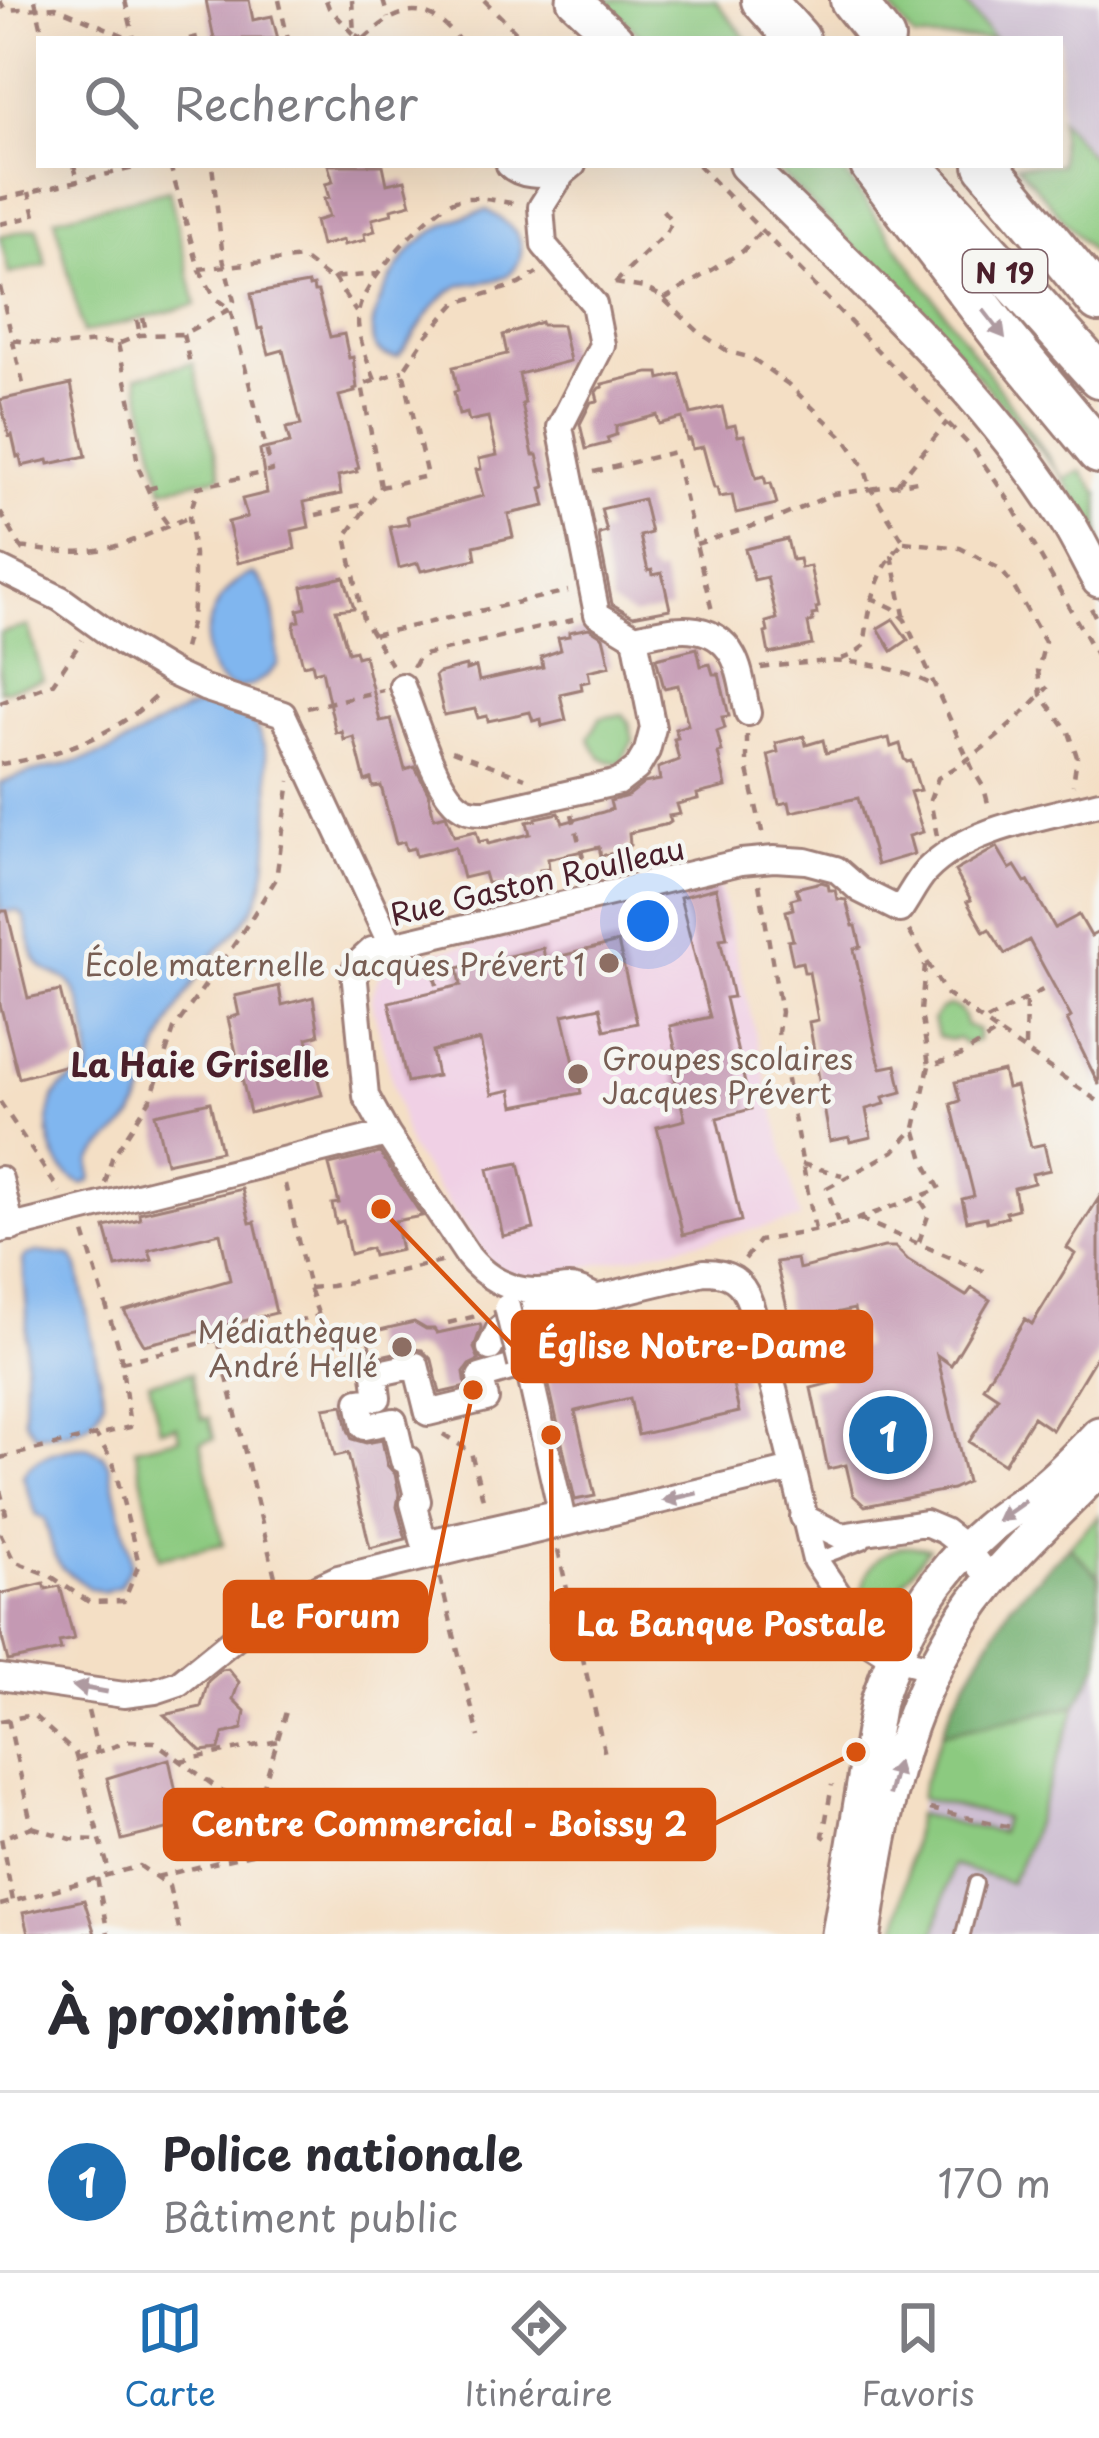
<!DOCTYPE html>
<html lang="fr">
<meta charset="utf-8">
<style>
body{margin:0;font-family:"Playpen Sans",sans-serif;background:#f7f7f7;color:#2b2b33}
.you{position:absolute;left:648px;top:921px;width:42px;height:42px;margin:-30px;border:9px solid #fff;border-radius:50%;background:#1a73e8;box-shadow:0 0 0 18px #1a73e833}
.badge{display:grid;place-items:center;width:78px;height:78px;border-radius:50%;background:#1f6fb2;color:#fff;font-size:39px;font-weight:700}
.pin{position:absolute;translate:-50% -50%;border:6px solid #fff;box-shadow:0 3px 12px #0006}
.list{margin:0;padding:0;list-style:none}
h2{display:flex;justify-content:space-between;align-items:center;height:156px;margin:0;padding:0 48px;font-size:51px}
h2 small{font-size:39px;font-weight:400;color:#7c7c81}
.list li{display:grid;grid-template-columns:78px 1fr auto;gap:36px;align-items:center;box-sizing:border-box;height:180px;padding:0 48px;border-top:3px solid #e1e1e2}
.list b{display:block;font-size:45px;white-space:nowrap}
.list p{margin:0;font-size:39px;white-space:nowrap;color:#7c7c81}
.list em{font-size:39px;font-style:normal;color:#7c7c81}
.icon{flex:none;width:66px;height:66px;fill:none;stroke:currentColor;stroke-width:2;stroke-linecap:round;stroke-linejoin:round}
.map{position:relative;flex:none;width:1099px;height:1934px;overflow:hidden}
.search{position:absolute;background:#fff;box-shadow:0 12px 48px #0002;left:36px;right:36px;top:36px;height:132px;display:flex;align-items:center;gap:30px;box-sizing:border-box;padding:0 42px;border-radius:0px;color:#7c7c81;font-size:45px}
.sheet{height:336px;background:#fff}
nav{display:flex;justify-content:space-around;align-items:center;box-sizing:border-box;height:168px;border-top:3px solid #e1e1e2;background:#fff;font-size:33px;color:#7c7c81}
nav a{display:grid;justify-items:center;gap:6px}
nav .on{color:#1f6fb2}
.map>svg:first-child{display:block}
.built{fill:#f0d0e5}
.industrial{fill:#cebed2}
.green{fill:#8cca80;stroke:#6b7456;stroke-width:3}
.forest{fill:#71ae6e;stroke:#5e664c;stroke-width:3}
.water{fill:#80b6ef;stroke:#656a8d;stroke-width:3}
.building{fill:#c499b3}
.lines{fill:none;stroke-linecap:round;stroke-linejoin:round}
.lane-casing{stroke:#9f7f78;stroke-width:18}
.street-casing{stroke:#9f7f78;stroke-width:30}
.secondary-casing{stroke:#9f7f78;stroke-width:39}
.highway-casing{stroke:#9f7f78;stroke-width:48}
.path{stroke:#9f7f78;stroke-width:4.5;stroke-dasharray:9 9;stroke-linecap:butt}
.lane{stroke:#fff;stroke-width:12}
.street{stroke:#fff;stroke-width:24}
.secondary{stroke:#fff;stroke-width:33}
.highway{stroke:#fff;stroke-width:42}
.street-bridge-casing{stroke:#9f7f78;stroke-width:30;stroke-linecap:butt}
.street-bridge{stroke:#fff;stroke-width:24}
.oneway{fill:#ae9aa0}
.education-dot{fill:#8d6e63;stroke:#f6f6f2;stroke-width:4.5}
.labels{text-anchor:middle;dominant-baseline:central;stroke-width:9;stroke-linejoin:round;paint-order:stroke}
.shield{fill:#f6f6f2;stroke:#7e6067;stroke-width:3}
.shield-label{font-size:27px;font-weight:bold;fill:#4a1f2b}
.street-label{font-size:30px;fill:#4a1f2b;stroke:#f6f6f2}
.education-label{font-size:30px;fill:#785e54;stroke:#f6f6f2;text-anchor:end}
.neighbourhood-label{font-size:33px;font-weight:bold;fill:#4a1f2b;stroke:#f6f6f2}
.leader{fill:none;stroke:#d8530f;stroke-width:4.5}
.callout-dot{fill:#d8530f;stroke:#f6f6f2;stroke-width:4.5}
.callout{fill:#d8530f;stroke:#d8530f;stroke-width:4.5}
.callout-label{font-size:33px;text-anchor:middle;font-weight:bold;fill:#fff}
</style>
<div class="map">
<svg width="1099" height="1934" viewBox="0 0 1099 1934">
<rect width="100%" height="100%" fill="#f6f6f2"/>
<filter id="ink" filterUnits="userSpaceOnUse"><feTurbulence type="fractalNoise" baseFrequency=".00833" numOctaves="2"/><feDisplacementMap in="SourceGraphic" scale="24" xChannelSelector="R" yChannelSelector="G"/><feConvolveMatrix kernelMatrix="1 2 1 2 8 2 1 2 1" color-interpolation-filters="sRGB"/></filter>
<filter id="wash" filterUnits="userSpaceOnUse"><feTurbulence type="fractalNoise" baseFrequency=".004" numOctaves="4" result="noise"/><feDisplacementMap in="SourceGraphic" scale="48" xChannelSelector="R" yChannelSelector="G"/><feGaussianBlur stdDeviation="2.7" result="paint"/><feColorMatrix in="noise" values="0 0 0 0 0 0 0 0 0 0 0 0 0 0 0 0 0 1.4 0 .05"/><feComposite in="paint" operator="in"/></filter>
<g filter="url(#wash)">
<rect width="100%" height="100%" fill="#f4dfc5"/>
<path class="built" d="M719 883 800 1219 536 1278 495 1271 409 1147 371 1000 383 962 495 939Z"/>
<path class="industrial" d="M953 0H1099V193L1060 141V39H982Z
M1099 1515V1934H896L923 1783 954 1702 1011 1604Z"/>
<path class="green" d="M604 0H715L747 39H644Z
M884 0H962L994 39H915Z
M1060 119 1099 166V261L1017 165H1060Z
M772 165H839L1064 479 1081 471 1099 494V539L1064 479 956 350Z
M169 190 196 305 83 333 55 218Z
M37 227 46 265 9 274 0 236Z
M193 363 221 476 163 489 137 376Z
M28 626 43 680 0 691V633Z
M623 714 629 722 633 740 621 762C604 765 595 753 589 738L600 718Z
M948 1006C960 1007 964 1013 966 1025L978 1030V1040L964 1044 959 1039 949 1040 937 1036 933 1020 940 1010Z
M191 1373 202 1419 209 1418 214 1439 201 1442 223 1544 159 1558 135 1448 179 1438 177 1426 160 1429 149 1382Z
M1099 1515V1577L1069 1546Z
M906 1546 929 1548 877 1618 861 1599C864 1568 875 1554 906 1546Z
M1077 1705 1021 1862 1010 1883 952 1865 935 1934H896L917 1814 1000 1833 1004 1818 920 1798 923 1783 942 1733Z"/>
<path class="forest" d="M1069 1546 1099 1577V1663L1077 1705 942 1733 954 1702 1011 1604Z"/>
<path class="water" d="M487 210C506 222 529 235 519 261 515 270 508 276 499 279 482 284 467 280 452 290 427 307 417 335 398 357 341 357 393 269 412 249 434 227 457 217 487 210Z
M253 574C279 593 276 634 278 664 260 687 227 702 211 667 196 636 220 581 253 574Z
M210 703C272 703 271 775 269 819 268 846 268 876 257 901 246 925 228 938 211 958 201 970 193 984 185 997 174 1015 163 1035 157 1055 150 1075 145 1096 134 1116 126 1129 92 1153 91 1162 90 1168 92 1174 91 1181L82 1184C49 1170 37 1116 61 1088 68 1081 79 1078 87 1073 94 1052 84 997 68 981 59 973 44 974 37 961 29 948 30 930 23 915L17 911 0 912V784C32 768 67 767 100 755 140 741 165 713 210 703Z
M37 1252 72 1256 78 1267 104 1399C94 1433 66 1434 35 1435L24 1419 27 1312 23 1260 27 1255Z
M87 1447 103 1455 109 1465 130 1554 131 1565 120 1586 103 1592 89 1588 61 1567 54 1555 45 1519 37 1516 23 1476C34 1454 64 1448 87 1447Z"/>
<g id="blocks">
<path class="building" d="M206 0H249L253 20 272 16 278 39H214Z
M328 165H383L387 184 405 180 411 204 391 209 392 214 372 219 375 231 364 234 365 240 344 245 343 240 321 246 315 221 329 217 324 199 329 198 325 184 333 182Z
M308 284 309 287 313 286 314 292H318L330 337 344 334 349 358 353 357 357 388 354 389 355 392 339 396 359 468 356 469 357 472 338 476 341 494 304 502 309 527 292 531 295 549 238 563 228 522 247 517 242 499 267 493 260 450 290 443 286 428 301 425 283 350 269 354 262 328 258 329 251 294Z
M541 322 542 325H562L570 361 519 374 525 403 522 404 533 455H537L545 487 541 488 545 506 508 514 513 537 474 546 476 559 421 571 418 563 399 568 390 527 409 524 407 516 483 496 476 470 481 469 479 459 497 455 488 417 469 421 467 413 459 415 454 392 458 391 453 367 507 354 503 335Z
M648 373H659L660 379 680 374 691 414 722 407 727 427 735 425 738 436 744 435 756 478 764 476 766 484 771 483 777 504 736 513 732 495 719 497 717 488H714L703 447 692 449 690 439 687 440 682 418 659 424 657 415 616 426V435L607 438 609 443 586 449 580 424 591 402 598 401 596 392 599 388 603 387 602 384Z
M71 384 86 456 49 464 48 460 22 466 20 456 17 457 12 435 9 436 0 400Z
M643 499 651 533 640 536 648 571 652 570 653 575 662 573 670 609 633 616 612 604 600 543 599 534 607 532 601 509Z
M787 539 792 560 799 559 801 568 810 566 819 607 816 608 817 614 812 615 813 621 808 623 812 645 769 654 765 633 768 632 766 622 777 619 767 577 754 580 745 549Z
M344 577 354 608 336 610 348 652 355 650 357 657 364 655 380 721 391 719 405 770 415 767 428 792 434 818 446 815 454 836 476 831 479 842 487 840 488 844 530 834 527 822 536 820V818L559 813 563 823 603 812 612 809 610 801 628 796 644 783 660 780 658 768 679 760 674 739 678 738 675 729 688 725 678 685 664 688 656 658 697 648 701 666 710 664 713 674H719L729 716 722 717 725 728 717 731 722 752 718 753 726 787 697 794 698 799 677 804 680 814 669 816 671 822 668 824 629 833 630 845 622 851 601 856 599 847 548 859 549 869 540 870 541 876 498 887 497 883H487L484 873 463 878 455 847 416 856 414 848 406 850 404 842 396 844 381 786 373 787 371 779 365 781 354 737 344 740 342 731 336 733 322 670 314 672 312 663 303 665 294 629 295 622 300 621 298 610 306 608 302 587Z
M893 619 908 640 892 651 878 628Z
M589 628 603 637 610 666 588 671 590 681 581 683 582 689 560 694 566 720 542 726 541 719 533 721 530 712 488 721 487 716 478 718 475 709 444 715 435 676 438 673 466 666V670L476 667 479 681 543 667 541 657 561 650 558 638 569 636V632Z
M804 736 806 745 823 740 826 753 889 738 891 747 900 744 904 759 907 762 911 761 920 790 910 792 923 832 909 836 914 854 877 865 858 798 791 812 789 802 779 804 768 755 778 752 776 743Z
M997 847 1010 869 1015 866 1025 882 1028 881 1055 928 1079 915 1091 936 1099 932V1085L1067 1020 1071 1017 1029 940 1005 954 989 929 984 932 967 902 971 900 955 871Z
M821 882 828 884 829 890H835L837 899 846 900 853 926H856L861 947 854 949 876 1051 881 1068 896 1065 902 1092 883 1097 885 1104 866 1109 871 1137 850 1142 849 1137 830 1141 809 1022 818 1020 809 972H804L802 962 793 964 788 941 793 940 786 911 793 909 791 899 799 897 796 888Z
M716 888 727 938 720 939 733 997 725 998 751 1109 717 1118 741 1221 683 1235 657 1127 685 1120 669 1053 676 1051 670 1026 710 1017 680 897Z
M0 911H7L28 998 60 991 78 1062 19 1078 0 1004Z
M618 942 637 1023 605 1030 600 1007 563 1015 581 1093 514 1106 511 1090 492 1094 480 1040 432 1051 437 1076 407 1082 389 1002 461 985 458 968 543 948 545 960Z
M279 986 282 1005 313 997 319 1035 307 1038 322 1095 250 1113 228 1018 239 1015 235 996Z
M1003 1071 1007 1088 1016 1086 1031 1147 1044 1144 1050 1170 1032 1174 1034 1183 1014 1188 1018 1209 1006 1212 1008 1217 987 1222 986 1217 967 1221 962 1199 974 1196 951 1104 960 1101 955 1082Z
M210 1102 221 1151 166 1163 155 1114Z
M380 1153 422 1216 395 1221 401 1250 373 1256 371 1248 350 1254 343 1221 336 1223 332 1204 339 1203 329 1165Z
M519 1163 534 1229 503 1236 488 1169Z
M242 1189 250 1223 255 1222 276 1313 144 1345 124 1311 230 1280 220 1233 149 1250 152 1260 116 1267 105 1227 140 1219 139 1213Z
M1099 1198V1352L1052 1430 1033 1417 1004 1464 969 1442 998 1397 983 1387 1025 1319 1032 1324 1075 1254 1067 1248Z
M884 1247H895L908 1260 966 1296 972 1288 990 1300 951 1365 937 1355 967 1482 952 1489 865 1506 853 1495 846 1465 828 1469 811 1388 831 1383 825 1353 864 1347 854 1309 812 1318 814 1329 793 1333 776 1262 797 1259 799 1269Z
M716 1311 728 1364 740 1361 745 1382 733 1385 739 1412 638 1435 630 1398 575 1411 595 1496 575 1500 543 1359 561 1356 559 1349 620 1333 619 1327 668 1315 669 1321Z
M414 1322 426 1329H434L437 1333 480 1324 481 1328 474 1348 479 1360 469 1365 464 1372 466 1387 440 1393 432 1360 422 1350 412 1349 372 1358 367 1333Z
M343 1405 348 1430 352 1439 366 1443 382 1440 387 1465 395 1474 399 1494 397 1507 406 1539 370 1548 348 1453 335 1456 324 1408Z
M44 1583 46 1589 60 1586 74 1639 59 1642 61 1650 8 1661 0 1630V1594Z
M228 1669 239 1682 233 1699 245 1711 242 1729 223 1734 219 1749 201 1751 164 1715 201 1707 208 1681 221 1670Z
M169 1759 183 1825 122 1840 107 1778Z
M84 1900 95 1934H28L23 1913Z"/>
</g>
</g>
<g filter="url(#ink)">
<use href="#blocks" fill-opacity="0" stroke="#9f7f78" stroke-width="3"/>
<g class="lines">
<defs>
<path id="lane" d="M815 1560 863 1542
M963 1934 976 1883"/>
<path id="street" d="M509 165C523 178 544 175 562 174
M0 569 61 599 122 643 174 674 204 688 283 714 391 945
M635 637C669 629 712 618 733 656 742 672 743 695 748 713
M402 686C414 715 435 790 460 806 468 812 477 812 487 812L619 782 637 768 647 751 653 728 635 637 597 614 560 427 602 345 594 304 544 245 541 207 562 174 573 165
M0 1179 12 1228
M0 1230 387 1134
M595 1297C566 1281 566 1291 537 1291 509 1291 485 1277 468 1256L387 1134 366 1096 354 971 360 961 372 950 741 862 774 859 806 861 836 869 860 890 900 910C909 897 916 882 926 871 969 827 1041 818 1099 803
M490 1348 499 1329 515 1317 704 1272C729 1272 742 1280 750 1303L775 1393 815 1560 872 1644 894 1658 935 1668
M527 1363 561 1512 424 1543 413 1503 418 1501 408 1459 403 1460 394 1421 364 1427 359 1401 378 1398 375 1374 416 1365 428 1413 486 1399 480 1377Z
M803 1517 841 1536 925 1523 944 1531 966 1548 991 1581
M0 1677 124 1695 155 1691 179 1683 268 1611 338 1578 793 1469"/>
<path id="secondary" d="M574 0 616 39
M746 165C856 274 980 384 1063 515 1077 536 1087 559 1099 580
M839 1934 878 1701C899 1636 934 1575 986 1530 1002 1516 1021 1505 1038 1492 1060 1475 1080 1454 1099 1434
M864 1934C883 1807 905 1684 990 1582 1023 1542 1063 1507 1099 1469"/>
<path id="highway" d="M763 0 798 39
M852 0 883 39
M872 165 1002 335 1099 452
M910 165 1099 376
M986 165 1099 301"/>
</defs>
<use href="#lane" class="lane-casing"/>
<use href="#street" class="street-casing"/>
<use href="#secondary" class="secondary-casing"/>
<use href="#highway" class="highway-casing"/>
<path class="path" d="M35 0 44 39
M125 0 134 39
M279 0 288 39
M326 0 329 8 354 34
M352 0 354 34 361 38
M383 0 388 18
M484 0 523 39
M0 1 5 10 56 7 132 39
M189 39 202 36
M364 39C399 6 426 0 458 39
M74 165 78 181
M170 165 199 269 215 298 230 309 272 471 198 487 189 517 194 554V590L192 619 182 656
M698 165 974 450 1008 499 1099 660
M0 199 147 165
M0 224 35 216 29 192
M199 269 302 258 328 278 378 274
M333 277 356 312
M615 283 644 288 659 295 700 333 729 352 752 358 788 384 846 440 864 466 871 489 923 480
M615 283 666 233 672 221 659 206
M0 287 23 384
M664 299 743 251 762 230
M143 318 147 335
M137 320 140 335
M183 334 190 364
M13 340 59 346 96 342 118 344 140 335 183 334 230 309 234 301 223 258 212 165
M118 344 136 426 135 447 139 469 156 508 169 526
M375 380C367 360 354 330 359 309 365 281 429 209 456 200 477 194 501 203 521 204
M594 472 674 452 712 611
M898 483 947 422
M381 487 362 385 403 371
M148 489 163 485
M0 512 27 557
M316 515 368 503
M904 542 960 548 1000 569 1012 584 1045 642 1038 670 1041 695 1069 732 1077 757 1073 785
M696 544 778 518 833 494 871 489 904 542C874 572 870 606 864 646L852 655 839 660
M20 547C99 559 117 548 187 518
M892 555 905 620
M870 597 893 608 905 620 973 770 984 788 990 811
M1091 608 1099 624
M373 635 363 619 346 536 381 487 427 476 403 371 427 335 456 303 520 284 537 273
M391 665 373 635 568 591
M413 667 419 656 577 619
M761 668C830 659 872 655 937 687
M0 703 53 683 82 640
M307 708 383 690
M747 735V766L763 836
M452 751 525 778
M0 764C58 757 120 733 161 691
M572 814 588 878
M937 836 930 800 938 778C981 754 1015 723 1048 687
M759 884 781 1012 778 1032 815 1230
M909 931 946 994 998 1032
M430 959 438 988
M925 965 921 1011 929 1066
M987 1020 1050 986
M1025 1047 1026 999
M0 1102 60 1192
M802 1164 842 1175
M105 1183 112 1158 151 1098 174 1029 238 939 276 879 290 781
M285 1184 309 1288 319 1316 352 1368
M859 1219 986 1272
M839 1226 940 1189 925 1163 915 1128
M919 1242 929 1213 920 1199
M745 1259 759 1241 839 1226 827 1188 894 1151 915 1128 929 1066 962 1055 998 1032 1099 1102
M309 1288 331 1286 445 1261
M448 1323 480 1315 481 1312
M218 1340 276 1581
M546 1348 590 1338 599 1319
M121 1362 319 1316
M443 1434 471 1452 485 1507
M0 1458 130 1427 120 1351 84 1233
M0 1490 6 1513 0 1514
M0 1533 14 1561 49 1575 89 1602 124 1601 139 1564 113 1462 96 1435
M558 1550 606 1759
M440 1578 479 1737
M88 1711 98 1752
M8 1719 32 1827 1 1838 13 1901
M0 1721 33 1715 75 1753 110 1874
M77 1759 130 1741 155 1742 232 1799 255 1829 261 1851
M180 1761 278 1741
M930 1809 1015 1828
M252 1825 288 1705
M32 1827 71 1839 100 1840
M826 1838 823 1836 832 1785
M156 1877 318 1838
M97 1878 108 1934
M0 1905 140 1866 169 1886 180 1934"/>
<use href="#lane" class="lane"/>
<use href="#street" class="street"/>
<use href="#secondary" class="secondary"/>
<use href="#highway" class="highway"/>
<defs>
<path id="street-bridge" d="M507 1307 521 1365"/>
</defs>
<use href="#street-bridge" class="street-bridge-casing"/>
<use href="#street-bridge" class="street-bridge"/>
</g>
<defs><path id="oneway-solid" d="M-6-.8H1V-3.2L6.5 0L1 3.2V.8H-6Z" transform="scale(3)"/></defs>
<g class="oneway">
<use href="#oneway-solid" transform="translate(994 324) rotate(52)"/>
<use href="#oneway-solid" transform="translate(680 1497) rotate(167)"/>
<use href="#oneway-solid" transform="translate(1011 1511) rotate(145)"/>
<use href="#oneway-solid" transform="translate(90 1689) rotate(-170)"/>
<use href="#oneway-solid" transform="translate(893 1778) rotate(-76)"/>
</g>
</g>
<g class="education-dot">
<circle cx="609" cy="963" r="12"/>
<circle cx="578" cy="1074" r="12"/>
<circle cx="402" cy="1347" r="12"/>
</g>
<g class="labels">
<rect class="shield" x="963" y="250" width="84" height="42" rx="9"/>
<g class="shield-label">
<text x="1005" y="271">N 19</text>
</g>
<g class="street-label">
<text transform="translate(537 880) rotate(-13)">Rue Gaston Roulleau</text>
</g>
<g class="education-label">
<text x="585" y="963">École maternelle Jacques Prévert 1</text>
<text x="602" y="1057" text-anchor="start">Groupes scolaires<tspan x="602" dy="34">Jacques Prévert</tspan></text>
<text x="378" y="1330">Médiathèque<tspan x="378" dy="34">André Hellé</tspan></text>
</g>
<g class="neighbourhood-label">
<text x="200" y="1063">La Haie Griselle</text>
</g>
</g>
<path class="leader" d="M381 1209L513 1346M473 1390L426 1617M551 1435L552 1624M856 1752L714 1824"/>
<g class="callout-dot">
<circle cx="381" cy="1209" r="12"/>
<circle cx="473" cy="1390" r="12"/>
<circle cx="551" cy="1435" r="12"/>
<circle cx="856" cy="1752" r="12"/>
</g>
<g class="callout">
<rect x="513" y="1312" width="358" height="69" rx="12"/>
<rect x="225" y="1582" width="201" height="69" rx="12"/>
<rect x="552" y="1590" width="358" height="69" rx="12"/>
<rect x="165" y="1790" width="549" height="69" rx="12"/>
</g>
<g class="callout-label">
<text x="692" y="1358">Église Notre-Dame</text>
<text x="325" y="1628">Le Forum</text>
<text x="731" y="1636">La Banque Postale</text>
<text x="439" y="1836">Centre Commercial - Boissy 2</text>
</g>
</svg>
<div class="you"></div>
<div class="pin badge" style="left:888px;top:1435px">1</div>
<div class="search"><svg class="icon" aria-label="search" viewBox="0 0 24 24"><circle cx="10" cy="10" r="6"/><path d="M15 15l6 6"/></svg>Rechercher</div>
</div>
<section class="sheet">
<h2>À proximité<small></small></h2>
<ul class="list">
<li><span class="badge">1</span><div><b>Police nationale</b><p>Bâtiment public</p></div><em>170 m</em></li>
</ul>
</section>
<nav>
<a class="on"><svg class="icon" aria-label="map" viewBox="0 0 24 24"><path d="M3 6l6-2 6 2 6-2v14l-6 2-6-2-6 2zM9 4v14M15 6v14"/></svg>Carte</a>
<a><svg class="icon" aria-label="directions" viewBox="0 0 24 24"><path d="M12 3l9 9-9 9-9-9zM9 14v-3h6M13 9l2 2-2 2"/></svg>Itinéraire</a>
<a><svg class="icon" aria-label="saved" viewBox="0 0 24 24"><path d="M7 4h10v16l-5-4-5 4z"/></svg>Favoris</a>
</nav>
